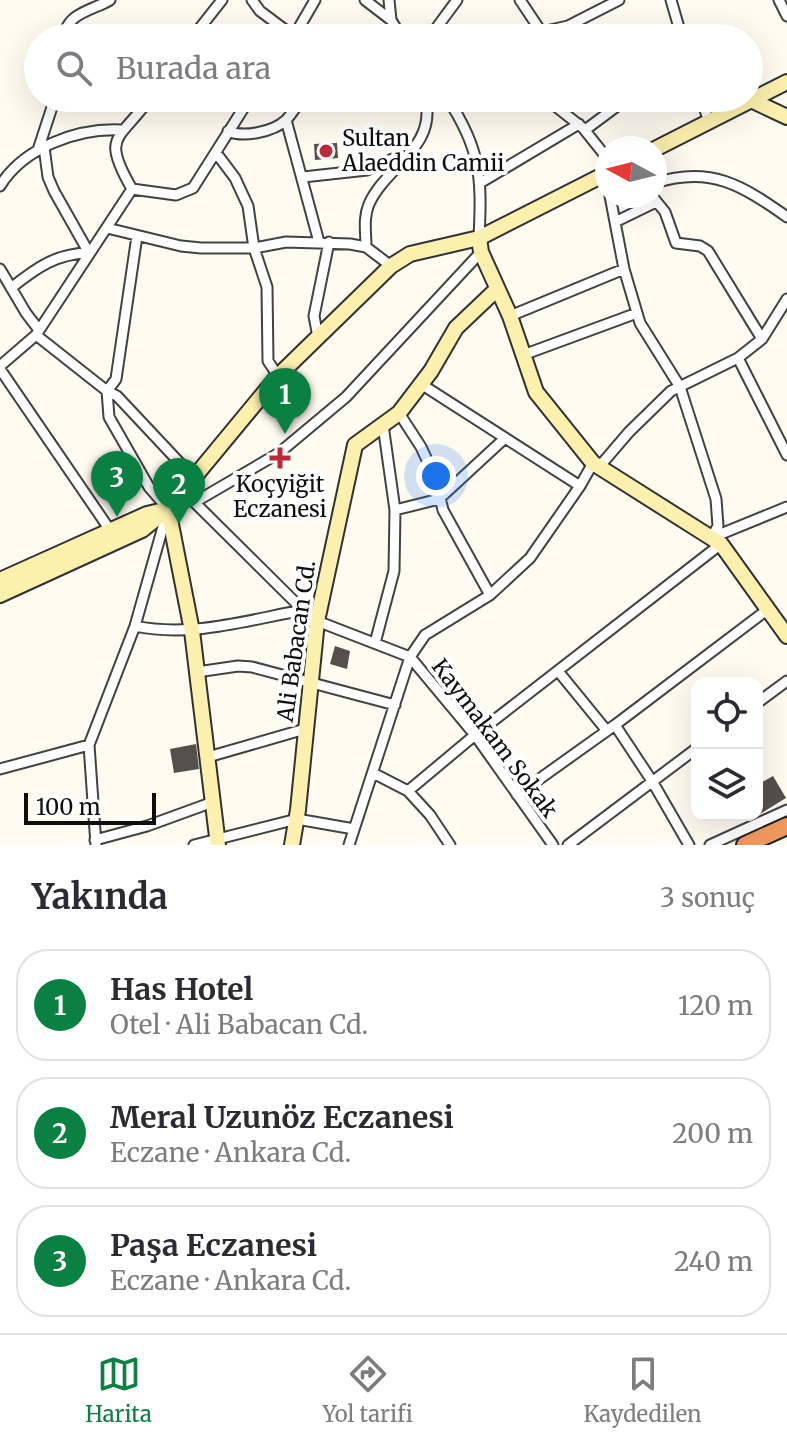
<!DOCTYPE html>
<html lang="tr">
<meta charset="utf-8">
<style>
body{margin:0;font-family:Merriweather,serif;background:#f7f7f7;color:#2b2b33}
.controls{position:absolute;right:24px;bottom:24px;display:grid;overflow:hidden;border-radius:16px;box-shadow:0 8px 32px #0002}
.controls button{width:72px;height:72px;display:grid;place-items:center;padding:0;border:0;border-bottom:2px solid #e1e1e2;background:#fff;color:#2b2b33;font:40px sans-serif}
.compass{position:absolute;left:595px;top:136px;width:72px;height:72px;border-radius:50%;background:#fff;box-shadow:0 8px 32px #0002;rotate:277deg}
.scale{position:absolute;left:24px;bottom:20px;width:132px;box-sizing:border-box;padding-left:8px;border:4px solid #0f0f0f;border-top:0;font-size:22px;line-height:28px;white-space:nowrap;color:#0f0f0f;-webkit-text-stroke:6px #fff;paint-order:stroke}
.you{position:absolute;left:436px;top:476px;width:28px;height:28px;margin:-20px;border:6px solid #fff;border-radius:50%;background:#1a73e8;box-shadow:0 0 0 12px #1a73e833}
.badge{display:grid;place-items:center;width:52px;height:52px;border-radius:50%;background:#0b8043;color:#fff;font-size:26px;font-weight:700}
.pin{position:absolute;translate:-50% -66px;filter:drop-shadow(0 2px 4px #0008)}
.pin::after{content:'';position:absolute;top:42px;width:28px;height:24px;background:inherit;clip-path:polygon(0 0,100% 0,50% 100%)}
.list{margin:0;padding:0;list-style:none}
h2{display:flex;justify-content:space-between;align-items:center;height:104px;margin:0;padding:0 32px;font-size:34px}
h2 small{font-size:26px;font-weight:400;color:#7c7c81}
.list li{display:grid;grid-template-columns:52px 1fr auto;gap:24px;align-items:center;box-sizing:border-box;height:112px;margin:0 16px 16px;padding:0 16px;border:2px solid #e1e1e2;border-radius:32px}
.list b{display:block;font-size:30px;white-space:nowrap}
.list p{margin:0;font-size:26px;white-space:nowrap;color:#7c7c81}
.list em{font-size:26px;font-style:normal;color:#7c7c81}
.icon{flex:none;width:44px;height:44px;fill:none;stroke:currentColor;stroke-width:2;stroke-linecap:round;stroke-linejoin:round}
.map{position:relative;flex:none;width:787px;height:845px;overflow:hidden}
.search{position:absolute;background:#fff;box-shadow:0 8px 32px #0002;left:24px;right:24px;top:24px;height:88px;display:flex;align-items:center;gap:20px;box-sizing:border-box;padding:0 28px;border-radius:44px;color:#7c7c81;font-size:30px}
.sheet{height:488px;background:#fff}
nav{display:flex;justify-content:space-around;align-items:center;box-sizing:border-box;height:112px;border-top:2px solid #e1e1e2;background:#fff;font-size:22px;color:#7c7c81}
nav a{display:grid;justify-items:center;gap:4px}
nav .on{color:#0b8043}
.map>svg:first-child{display:block}
.building{fill:#574f4b}
.lines{fill:none;stroke-linecap:round;stroke-linejoin:round}
.street-casing{stroke:#424242;stroke-width:13}
.secondary-casing{stroke:#313131;stroke-width:18}
.highway-casing{stroke:#202020;stroke-width:20}
.street{stroke:#fff;stroke-width:9}
.secondary{stroke:#fcf0ae;stroke-width:14}
.highway{stroke:#f0995e;stroke-width:16}
.poi-dot{fill:#bc2a39;stroke:#fff;stroke-width:3}
.labels{text-anchor:middle;dominant-baseline:central;stroke-width:8;stroke-linejoin:round;paint-order:stroke}
.poi-label{font-size:22px;fill:#0f0f0f;stroke:#fff;text-anchor:start}
.street-label{font-size:22px;fill:#0f0f0f;stroke:#fff}
</style>
<div class="map">
<svg width="787" height="845" viewBox="0 0 787 845">
<rect width="100%" height="100%" fill="#fffbf1"/>
<path class="building" d="M337 143 338 158 315 160 314 144Z
M335 646 350 651 347 669 330 664Z
M196 744 199 769 174 773 170 749Z
M773 776 786 798 760 814 757 807V785Z"/>
<g class="lines">
<defs>
<path id="street" d="M252 0 260 11 296 38
M365 0 391 20 402 38
M389 0 391 20
M520 0 542 33
M671 0 682 38
M779 0 787 16
M64 38C66 13 91 11 110 0
M192 38 222 0
M293 38 315 0
M429 38 457 0
M515 38 568 26 619 0
M230 98 242 109
M447 98C481 149 482 178 479 238
M545 98 583 128 607 158
M701 98 709 122
M286 120 319 242
M585 130 628 98
M228 131C243 138 273 132 286 120 292 114 297 105 302 98
M38 150 55 98
M217 154 235 178 248 206 254 248 267 287 268 361 278 376
M303 177 367 170 395 158H407
M480 183 579 124
M655 183C711 165 743 186 787 217
M0 186C24 147 78 128 121 130
M132 189 176 195 193 188 250 98
M132 189C100 134 120 141 150 98
M610 196 624 269 640 323 680 387 716 499 718 526 711 538
M652 196 665 212 676 243 700 246 708 251 762 339
M615 222 656 202
M107 228 181 246 201 248H254L286 242 350 244 366 247 391 266
M366 247C366 232 363 218 369 204 386 166 438 147 425 98
M0 269 26 313 39 330
M11 288C36 268 57 253 89 253L54 191 48 177 44 147
M510 316 624 269
M36 335 107 391 117 396 194 478
M318 337 314 316 329 242
M523 355 637 313
M738 358 787 455
M0 366 36 335 132 189
M0 369 110 530
M421 384 580 486
M399 413 421 447 435 477 443 510 490 595
M599 467 629 432 671 391 738 358 762 339 787 299
M183 491 303 610
M195 502 279 453 346 397 481 252
M395 510 439 499 504 439
M711 538 787 507
M135 626C191 638 248 620 303 610L317 621 410 657 475 735 553 845
M375 643 394 571 395 510 383 425
M558 671 607 731
M197 672 238 666 252 667 395 705
M757 703 787 681
M615 725 652 781 689 845
M208 757 305 729
M0 769 89 745
M373 773 408 791 430 815 450 845
M408 791 475 735 721 544
M517 795 615 725 768 609
M95 840 147 826 213 802
M96 845 89 745 135 626 168 509 149 487 109 417 107 391 116 379 137 236
M194 845 297 819 354 829
M349 845 410 657 425 635 490 595 530 558 580 486 593 463
M568 845 697 748
M710 845 787 810"/>
<path id="secondary" d="M751 100 787 117
M655 149 787 82
M479 238 481 252 510 316 536 392 593 463 721 544 787 636
M168 509 192 631 218 845
M0 580 147 514 164 510
M0 595 142 530 168 509 278 376 391 266 410 254 479 238 607 173
M292 845 298 810 317 621 355 445 399 413 431 371 456 328 497 289"/>
<path id="highway" d="M745 845 787 826"/>
</defs>
<use href="#street" class="street-casing"/>
<use href="#secondary" class="secondary-casing"/>
<use href="#highway" class="highway-casing"/>
<use href="#street" class="street"/>
<use href="#secondary" class="secondary"/>
<use href="#highway" class="highway"/>
</g>
<g class="poi-dot">
<circle cx="326" cy="151" r="8"/>
<path d="M276 446h8v8h8v8h-8v8h-8v-8h-8v-8h8z"/>
</g>
<g class="labels">
<g class="poi-label">
<text x="342" y="138">Sultan<tspan x="342" dy="25">Alaeddin Camii</tspan></text>
<text x="280" y="484" text-anchor="middle">Koçyiğit<tspan x="280" dy="25">Eczanesi</tspan></text>
</g>
<g class="street-label">
<text transform="translate(296 641) rotate(-82)">Ali Babacan Cd.</text>
<text transform="translate(495 738) rotate(53)">Kaymakam Sokak</text>
</g>
</g>
</svg>
<div class="controls">
<button><svg class="icon" aria-label="locate" viewBox="0 0 24 24"><circle cx="12" cy="12" r="6"/><path d="M12 2v4M12 18v4M2 12h4M18 12h4"/></svg></button>
<button><svg class="icon" aria-label="layers" viewBox="0 0 24 24"><path d="M12 4l9 5-9 5-9-5zM3 14l9 5 9-5"/></svg></button>
</div>
<svg class="compass" viewBox="-18 -18 36 36"><path d="M0-13l5 13h-10z" fill="#e53935"/><path d="M0 13l5-13h-10z" fill="#7c7c81"/></svg>
<div class="scale">100 m</div>
<div class="you"></div>
<div class="pin badge" style="left:285px;top:434px">1</div>
<div class="pin badge" style="left:179px;top:524px">2</div>
<div class="pin badge" style="left:117px;top:517px">3</div>
<div class="search"><svg class="icon" aria-label="search" viewBox="0 0 24 24"><circle cx="10" cy="10" r="6"/><path d="M15 15l6 6"/></svg>Burada ara</div>
</div>
<section class="sheet">
<h2>Yakında<small>3 sonuç</small></h2>
<ul class="list">
<li><span class="badge">1</span><div><b>Has Hotel</b><p>Otel · Ali Babacan Cd.</p></div><em>120 m</em></li>
<li><span class="badge">2</span><div><b>Meral Uzunöz Eczanesi</b><p>Eczane · Ankara Cd.</p></div><em>200 m</em></li>
<li><span class="badge">3</span><div><b>Paşa Eczanesi</b><p>Eczane · Ankara Cd.</p></div><em>240 m</em></li>
</ul>
</section>
<nav>
<a class="on"><svg class="icon" aria-label="map" viewBox="0 0 24 24"><path d="M3 6l6-2 6 2 6-2v14l-6 2-6-2-6 2zM9 4v14M15 6v14"/></svg>Harita</a>
<a><svg class="icon" aria-label="directions" viewBox="0 0 24 24"><path d="M12 3l9 9-9 9-9-9zM9 14v-3h6M13 9l2 2-2 2"/></svg>Yol tarifi</a>
<a><svg class="icon" aria-label="saved" viewBox="0 0 24 24"><path d="M7 4h10v16l-5-4-5 4z"/></svg>Kaydedilen</a>
</nav>
